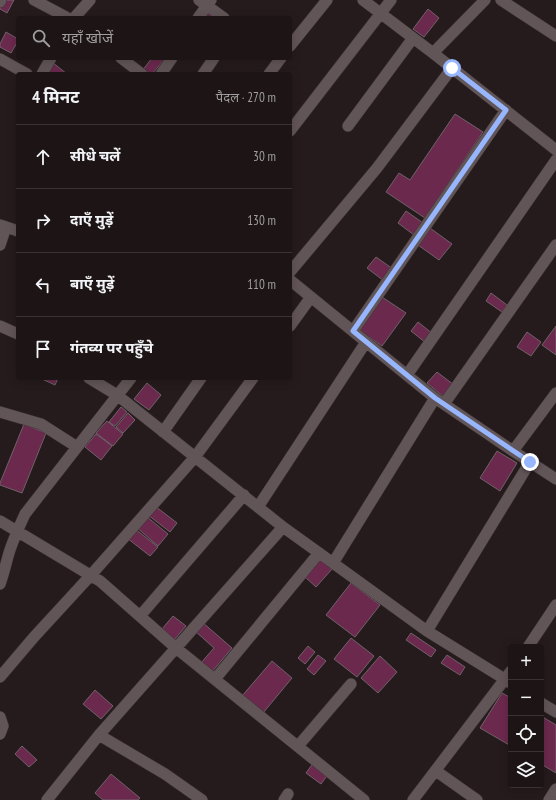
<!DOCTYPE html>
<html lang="hi">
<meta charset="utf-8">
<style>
body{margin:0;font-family:"PT Sans Narrow","Noto Sans Devanagari",sans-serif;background:#251d1e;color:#f1f3f6}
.controls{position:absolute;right:12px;bottom:12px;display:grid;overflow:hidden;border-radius:4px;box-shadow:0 2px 10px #0003}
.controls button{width:36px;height:36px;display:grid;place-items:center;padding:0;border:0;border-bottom:1px solid #3a3334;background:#1c1415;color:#f1f3f6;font:20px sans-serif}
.stop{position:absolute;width:12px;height:12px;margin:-9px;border:3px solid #97b6fd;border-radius:50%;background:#fff}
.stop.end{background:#97b6fd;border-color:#fff;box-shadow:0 1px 4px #0008}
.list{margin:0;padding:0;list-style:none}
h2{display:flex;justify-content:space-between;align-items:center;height:52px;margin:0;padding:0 16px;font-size:17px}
h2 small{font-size:13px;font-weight:400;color:#a09ea0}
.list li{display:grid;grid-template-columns:26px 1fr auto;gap:12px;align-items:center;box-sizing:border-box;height:64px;padding:0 16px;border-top:1px solid #3a3334}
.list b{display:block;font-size:15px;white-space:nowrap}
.list em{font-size:13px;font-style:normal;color:#a09ea0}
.icon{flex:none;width:22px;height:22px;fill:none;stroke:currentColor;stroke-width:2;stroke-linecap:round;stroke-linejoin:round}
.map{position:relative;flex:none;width:556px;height:800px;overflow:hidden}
.search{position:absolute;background:#1c1415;box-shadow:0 2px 10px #0003;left:16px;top:16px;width:276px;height:44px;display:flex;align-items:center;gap:10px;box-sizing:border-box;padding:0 14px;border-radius:4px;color:#a09ea0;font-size:15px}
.panel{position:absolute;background:#1c1415;box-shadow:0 2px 10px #0003;left:16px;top:72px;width:276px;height:308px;border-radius:4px}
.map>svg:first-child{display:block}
.building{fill:#6c294e;stroke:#6e6268}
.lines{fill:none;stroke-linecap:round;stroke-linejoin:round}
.minor-casing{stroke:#3d3536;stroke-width:12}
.minor{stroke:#625557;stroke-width:11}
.route{stroke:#97b6fd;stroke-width:5}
</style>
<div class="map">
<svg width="556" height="800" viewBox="0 0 556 800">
<rect width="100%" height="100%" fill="#261b1c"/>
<path class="building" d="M3 0H14L7 13 0 9V4Z
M428 9 439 18 424 37 413 29Z
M206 11 216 18H201Z
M6 32 18 39V41L11 53 0 47V44Z
M152 58H161L164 60 152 74H145L142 71Z
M52 62 67 74H43Z
M455 114 483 132 425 218 386 192 399 173 410 180Z
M406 211 423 223 414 235 398 223Z
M430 228 452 244 439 260 418 245Z
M376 257 393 269 384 281 367 268Z
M491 293 507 305 502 312 486 301Z
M382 297 406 313 382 346 359 330Z
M418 322 433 334 426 343 411 331Z
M556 326V355L542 345Z
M527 332 541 342 531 356 517 347Z
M437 372 454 385 444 397 427 383Z
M40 378H58L55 385Z
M147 383 161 395 149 410 134 399Z
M121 407 127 412 115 426 109 422Z
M128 413 135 420 123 433 116 427Z
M107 421 123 434 113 446 96 433Z
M24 424 46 433 22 493 0 485V483Z
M96 434 112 446 101 460 85 447Z
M497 451 517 463 500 491 480 478Z
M155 506 177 523 170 532 148 515Z
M146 516 168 534 158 546 136 527Z
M135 529 158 547 150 556 127 538Z
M319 558 332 569 316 587 304 576Z
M351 583 380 605 355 637 326 615Z
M173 616 186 626 174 640 162 629Z
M202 622 232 648 211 673 200 664 214 648 195 631Z
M411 633 436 650 431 657 406 640Z
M351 638 374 656 357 677 334 659Z
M308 646 315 652 305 664 298 658Z
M318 655 326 661 314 675 307 669Z
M447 655 465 667 460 675 441 663Z
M380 656 397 672 378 693 361 678Z
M272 661 292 678 263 713 242 696Z
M95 690 113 706 101 719 83 704Z
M502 693 511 698V746L480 728Z
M541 716 556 725V773L541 764Z
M22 746 37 760 29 767 15 754Z
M314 762 329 773 321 784 306 773Z
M111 774 140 798 138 800H103L95 793Z"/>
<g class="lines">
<defs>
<path id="minor" d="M34 0 68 18
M199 0 224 18
M363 0 433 53 556 150
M501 0 556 36
M0 2 1 0
M74 18 90 0
M198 18 211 0
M290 46 327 0
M433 53 485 0
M121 58 142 74
M0 59 27 74
M42 74 51 58
M161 74 172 58
M203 74 214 58
M269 74 281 58
M348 126 413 38
M290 131 391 0
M0 225 18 231
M0 245 6 227
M290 272 377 168 452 68
M290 280 435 398 513 451 556 479
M0 326 18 334
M290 326 311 297
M353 331 506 110
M407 375 556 160
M89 378 117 395 283 527 333 563 427 631 511 683
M444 404 556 245
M0 412 41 424 77 447
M163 432 201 378
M513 451 556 393
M258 507 366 342
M0 521 100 581 176 648 364 800
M333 563 435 398
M0 584C4 573 6 563 9 553 13 540 19 527 25 514L131 378
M140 616 244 495
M427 631 530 462
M528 647 556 605
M0 677 34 637 91 575 195 457 253 378
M215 679 319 553
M541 703 556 712
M0 717 3 726 0 734
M99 735 165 774 202 800
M298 746 351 684
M436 771 477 800
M47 800 99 735 283 527
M284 800 288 794
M413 800 511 671
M549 800 556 789"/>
</defs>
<use href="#minor" class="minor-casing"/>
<use href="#minor" class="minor"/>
</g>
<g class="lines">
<path class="route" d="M452 68 506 110 353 331 435 398 530 462"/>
</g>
</svg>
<div class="controls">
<button>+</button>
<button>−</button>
<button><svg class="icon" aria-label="locate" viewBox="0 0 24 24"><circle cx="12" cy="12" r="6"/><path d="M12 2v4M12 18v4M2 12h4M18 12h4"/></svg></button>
<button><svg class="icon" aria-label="layers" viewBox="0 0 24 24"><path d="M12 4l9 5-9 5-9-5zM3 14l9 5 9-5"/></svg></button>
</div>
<div class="stop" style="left:452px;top:68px"></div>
<div class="stop end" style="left:530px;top:462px"></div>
<div class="search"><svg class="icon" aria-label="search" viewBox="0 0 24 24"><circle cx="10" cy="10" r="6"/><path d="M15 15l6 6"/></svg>यहाँ खोजें</div>
<section class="panel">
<h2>4 मिनट<small>पैदल · 270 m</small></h2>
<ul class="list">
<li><svg class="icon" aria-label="ahead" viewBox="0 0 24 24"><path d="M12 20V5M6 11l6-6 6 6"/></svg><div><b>सीधे चलें</b></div><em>30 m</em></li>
<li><svg class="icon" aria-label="right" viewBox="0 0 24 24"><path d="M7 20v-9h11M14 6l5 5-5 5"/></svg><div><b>दाएँ मुड़ें</b></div><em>130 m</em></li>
<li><svg class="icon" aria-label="left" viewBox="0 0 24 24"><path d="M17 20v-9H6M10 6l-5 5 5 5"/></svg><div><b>बाएँ मुड़ें</b></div><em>110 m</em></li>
<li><svg class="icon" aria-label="arrive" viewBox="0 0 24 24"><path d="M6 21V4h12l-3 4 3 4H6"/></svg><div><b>गंतव्य पर पहुँचे</b></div></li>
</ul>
</section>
</div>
